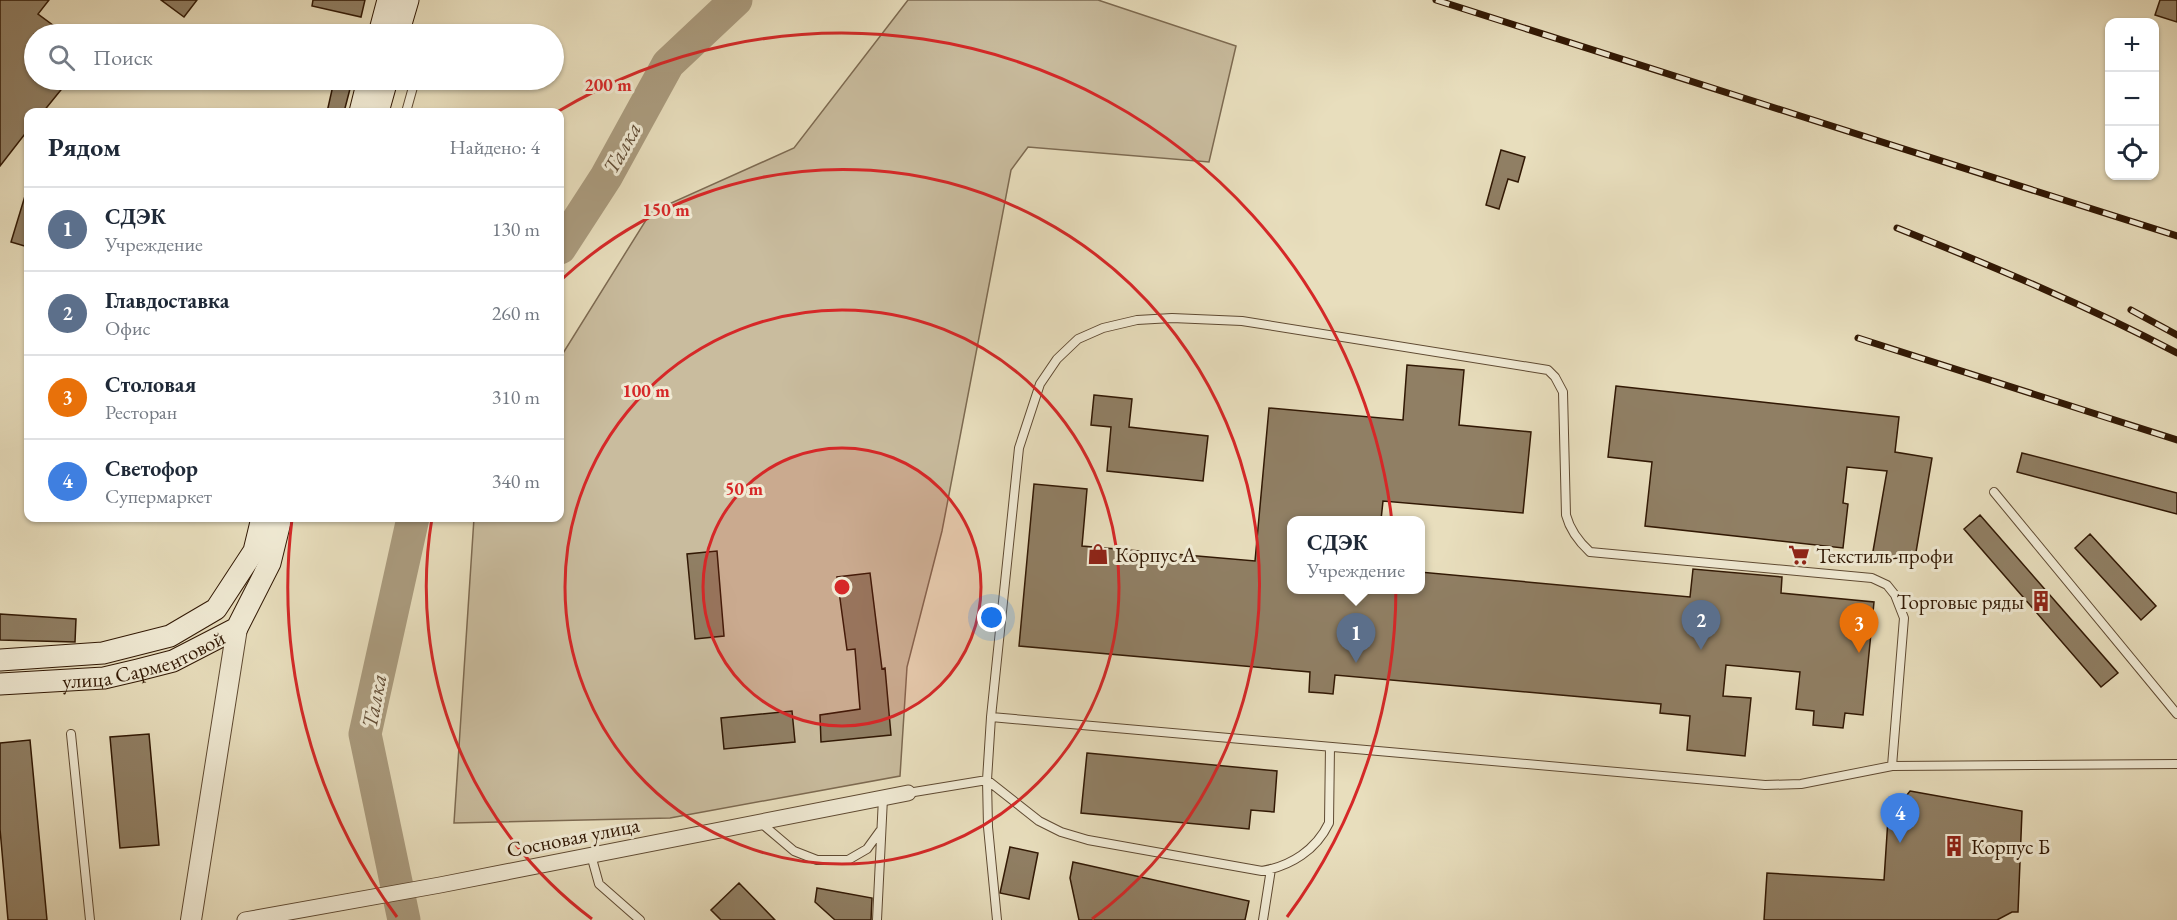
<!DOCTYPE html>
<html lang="ru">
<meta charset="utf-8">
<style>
body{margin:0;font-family:"EB Garamond",serif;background:#f6f6f7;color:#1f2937}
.controls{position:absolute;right:18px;top:18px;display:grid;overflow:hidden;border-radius:12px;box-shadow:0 2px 4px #0004}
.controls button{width:54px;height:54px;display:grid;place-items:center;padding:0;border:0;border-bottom:2px solid #e0e1e3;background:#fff;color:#1f2937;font:30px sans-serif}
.you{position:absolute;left:992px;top:618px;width:21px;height:21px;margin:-15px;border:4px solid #fff;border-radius:50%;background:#1a73e8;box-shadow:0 0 0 9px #1a73e833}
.badge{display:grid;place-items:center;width:39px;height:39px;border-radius:50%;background:#db2777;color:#fff;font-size:20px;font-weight:700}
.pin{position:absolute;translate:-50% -50px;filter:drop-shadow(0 2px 3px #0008)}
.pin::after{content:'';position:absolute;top:32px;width:21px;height:18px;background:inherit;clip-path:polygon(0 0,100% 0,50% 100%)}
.popup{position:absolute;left:1287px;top:516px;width:138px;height:78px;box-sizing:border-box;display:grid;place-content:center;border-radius:12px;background:#fff;filter:drop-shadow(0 2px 4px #0005);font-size:20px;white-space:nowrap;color:#747a83}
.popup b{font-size:22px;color:#1f2937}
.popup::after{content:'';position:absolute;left:50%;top:100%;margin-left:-12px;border:12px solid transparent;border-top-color:#fff}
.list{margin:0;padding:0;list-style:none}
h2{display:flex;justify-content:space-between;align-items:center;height:78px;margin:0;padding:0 24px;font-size:26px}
h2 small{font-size:20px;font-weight:400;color:#747a83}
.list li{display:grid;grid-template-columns:39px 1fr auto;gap:18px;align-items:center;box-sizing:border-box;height:84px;padding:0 24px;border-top:2px solid #e0e1e3}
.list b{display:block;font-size:22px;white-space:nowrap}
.list p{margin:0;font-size:20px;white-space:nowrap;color:#747a83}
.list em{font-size:20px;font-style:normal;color:#747a83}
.icon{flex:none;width:33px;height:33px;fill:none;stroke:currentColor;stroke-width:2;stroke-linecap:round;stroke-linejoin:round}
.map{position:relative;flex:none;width:2177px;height:920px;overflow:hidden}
.search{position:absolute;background:#fff;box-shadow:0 2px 4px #0004;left:24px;top:24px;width:540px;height:66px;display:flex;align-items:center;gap:15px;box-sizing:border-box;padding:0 21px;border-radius:33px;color:#747a83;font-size:22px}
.panel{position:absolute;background:#fff;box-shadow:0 2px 4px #0004;left:24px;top:108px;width:540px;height:414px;border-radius:12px}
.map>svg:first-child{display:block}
.green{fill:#c9bc9e;stroke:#7d6a51;stroke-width:1.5}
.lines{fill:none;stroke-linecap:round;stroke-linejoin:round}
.river{stroke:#aa9b7e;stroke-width:33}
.building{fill:#907f64;stroke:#311804;stroke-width:1.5}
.service-casing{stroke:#5f4a32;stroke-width:10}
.minor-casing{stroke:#5f4a32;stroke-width:17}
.tertiary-casing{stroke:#5f4a32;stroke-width:22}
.secondary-casing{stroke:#311804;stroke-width:23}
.service{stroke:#f0ead4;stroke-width:8}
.minor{stroke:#f0ead4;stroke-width:15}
.tertiary{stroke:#f0ead4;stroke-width:20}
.secondary{stroke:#f0ead4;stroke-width:21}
.rail-casing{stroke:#311804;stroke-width:7}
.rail{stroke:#f0ead4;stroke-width:4.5;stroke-dasharray:14;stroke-linecap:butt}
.ring{fill:none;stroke:#d62828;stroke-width:3}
.labels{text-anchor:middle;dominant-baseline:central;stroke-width:6;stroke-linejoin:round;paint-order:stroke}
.poi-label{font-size:21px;fill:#311804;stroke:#f0ead4;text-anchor:start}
.street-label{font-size:21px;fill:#311804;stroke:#f0ead4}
.water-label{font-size:22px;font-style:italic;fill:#614c35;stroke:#f0ead4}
.centre{fill:#d62828;stroke:#f0ead4;stroke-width:3}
.ring-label{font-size:18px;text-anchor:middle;font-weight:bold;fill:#d62828;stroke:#f0ead4;stroke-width:6;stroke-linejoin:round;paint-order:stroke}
</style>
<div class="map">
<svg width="2177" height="920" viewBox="0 0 2177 920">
<rect width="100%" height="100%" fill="#e8debd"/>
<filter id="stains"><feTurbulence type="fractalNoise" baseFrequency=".00333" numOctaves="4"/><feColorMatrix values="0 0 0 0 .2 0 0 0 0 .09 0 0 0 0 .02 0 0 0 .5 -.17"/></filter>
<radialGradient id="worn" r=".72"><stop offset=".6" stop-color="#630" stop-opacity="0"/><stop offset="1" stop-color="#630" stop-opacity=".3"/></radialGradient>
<path class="green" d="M908 0H1098L1236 46 1209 162 1028 147 1011 170 942 531 907 667 900 776 670 818 454 823 474 518H560V358L651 212 794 148Z"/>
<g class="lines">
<path class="river" d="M560 248 606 177 668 64 736 0
M404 920 365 734 413 518"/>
</g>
<path class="building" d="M0 0H49L38 14 65 34H34V80H69L43 112H28V130L0 166Z
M161 0H197L184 17Z
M313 0H365L361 17 312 6Z
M2160 0H2177V22L2155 15Z
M334 81 351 85 344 112H327Z
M1501 150 1525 157 1518 182 1508 179 1499 209 1486 205Z
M25 196 28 197V247L11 242Z
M1407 365 1464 370 1459 425 1531 432 1523 513 1383 501 1381 520H1292V590H1420V572L1690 597 1693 569 1782 577 1781 593 1874 602 1863 715 1845 713 1843 728 1813 725 1814 711 1796 709 1800 672 1726 665 1723 696 1751 698 1745 756 1687 750 1690 716 1660 713 1661 704 1335 675 1333 694 1323 693 1309 692 1310 672 1019 646 1034 484 1087 489 1082 546 1255 561 1269 408 1403 420Z
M1616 386 1899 417 1895 452 1932 458 1914 564 1872 557 1887 471 1847 467 1843 503 1848 504 1843 548 1645 526 1652 462 1608 457Z
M1094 395 1132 399 1129 427 1208 436 1203 481 1107 471 1111 427 1091 425Z
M2022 453 2177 493V514L2017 472Z
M1980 515 2118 673 2101 687 1964 529Z
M2090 534 2156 606 2141 620 2075 548Z
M717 551 724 636 695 639 687 554Z
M870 573 882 669 885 668 891 735 821 742 820 715 860 709 855 649 847 650 837 577Z
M0 614 76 619 75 642 0 640Z
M792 711 795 742 724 749 721 718Z
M149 734 159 845 120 848 110 737Z
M30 740 47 920H8L0 829V743Z
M1087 753 1277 771 1274 812 1251 810 1249 829 1081 813Z
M1910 791 2022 811 2018 912H2012L1997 920H1764L1767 873 1884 880 1888 819Z
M1010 847 1038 853 1029 899 1000 893Z
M1073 862 1249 901 1245 920H1079L1070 878Z
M739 883 775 920H721L711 910Z
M817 888 872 898 871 920H835L815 902Z"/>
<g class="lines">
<defs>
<path id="service" d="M406 112 415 80
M1994 492 2177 714
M991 717 1765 785 1801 784 1892 766 2177 764
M71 734 90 920
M908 793 987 780 1039 821 1061 832 1088 840 1262 871C1291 866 1316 850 1329 823L1330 747
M761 823 794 851 817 860H848L867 849 880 831
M591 855 599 884 640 920
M877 920 883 798
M997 920 988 827 987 780 991 717 1019 448 1040 384 1057 359 1078 339 1103 328 1137 320 1172 318 1242 321 1548 370 1555 377 1563 392 1566 515C1570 530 1578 541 1590 552L1872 578 1887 585 1895 595 1904 618 1892 766
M1263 920 1271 869"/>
<path id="minor" d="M245 920 440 885 908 793"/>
<path id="tertiary" d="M191 920 237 628"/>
<g id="secondary">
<path d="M379 34 388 0"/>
<path d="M398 34 408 0"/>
<path d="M360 112 368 80"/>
<path d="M378 112 387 80"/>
<path d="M0 660 103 653 170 636 216 609 254 551 262 518"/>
<path id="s1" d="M0 684 104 678 138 670 173 661 237 628 270 563 281 518"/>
</g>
</defs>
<use href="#service" class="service-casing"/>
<use href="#minor" class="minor-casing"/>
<use href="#tertiary" class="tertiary-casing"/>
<use href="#secondary" class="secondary-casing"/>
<use href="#service" class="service"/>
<use href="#minor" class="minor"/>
<use href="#tertiary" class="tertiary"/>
<use href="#secondary" class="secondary"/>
<defs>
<path id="rail" d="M1436 0 2177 236
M1897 228C1992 266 2086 305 2177 353
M2131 310 2177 335
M1858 338 2177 440"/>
</defs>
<use href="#rail" class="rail-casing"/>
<use href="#rail" class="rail"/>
</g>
<circle cx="842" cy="587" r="139" fill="#d62828" fill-opacity=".12"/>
<g class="ring">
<circle cx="842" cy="587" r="139"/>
<circle cx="842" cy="587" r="277"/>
<path d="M592 919A416 416 0 0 1 432 518M561 280A416 416 0 1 1 1092 919"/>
<path d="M397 917A554 554 0 0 1 292 519M557 112A554 554 0 0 1 1287 917"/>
</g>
<defs>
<symbol id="shop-bare" viewBox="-9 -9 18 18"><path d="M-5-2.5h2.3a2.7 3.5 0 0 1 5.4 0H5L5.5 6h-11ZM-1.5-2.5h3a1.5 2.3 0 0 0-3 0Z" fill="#8f2418" stroke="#f0ead4" stroke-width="2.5" paint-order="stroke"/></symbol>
<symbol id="supermarket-bare" viewBox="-9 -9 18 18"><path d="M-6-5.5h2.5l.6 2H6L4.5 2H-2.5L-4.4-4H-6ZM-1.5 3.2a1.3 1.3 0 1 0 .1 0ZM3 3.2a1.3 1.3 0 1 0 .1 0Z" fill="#8f2418" stroke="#f0ead4" stroke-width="2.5" paint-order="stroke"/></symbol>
<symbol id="building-bare" viewBox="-9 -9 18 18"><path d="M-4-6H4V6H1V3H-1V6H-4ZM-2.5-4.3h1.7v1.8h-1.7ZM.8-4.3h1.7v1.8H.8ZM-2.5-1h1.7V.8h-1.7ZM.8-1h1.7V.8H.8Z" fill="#8f2418" stroke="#f0ead4" stroke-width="2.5" paint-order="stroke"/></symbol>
</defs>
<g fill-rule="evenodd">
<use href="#shop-bare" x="1083" y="539" width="30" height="30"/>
<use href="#supermarket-bare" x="1784" y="540" width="30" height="30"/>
<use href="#building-bare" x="2026" y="586" width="30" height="30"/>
<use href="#building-bare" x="1939" y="831" width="30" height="30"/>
</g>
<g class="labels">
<g class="poi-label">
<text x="1115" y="554">Корпус А</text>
<text x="1816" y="555">Текстиль-профи</text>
<text x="2024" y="601" text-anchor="end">Торговые ряды</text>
<text x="1971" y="846">Корпус Б</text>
</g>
<g class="street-label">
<text stroke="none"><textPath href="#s1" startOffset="147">улица Сарментовой</textPath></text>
<text transform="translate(573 837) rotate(-11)">Сосновая улица</text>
</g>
<g class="water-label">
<text transform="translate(622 148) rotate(-61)">Талка</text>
<text transform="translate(374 701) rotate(-79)">Талка</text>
</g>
</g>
<circle cx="842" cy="587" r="9" class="centre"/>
<g class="ring-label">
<text x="608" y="91">200 m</text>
<text x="666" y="216">150 m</text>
<text x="646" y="397">100 m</text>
<text x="744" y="495">50 m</text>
</g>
<rect width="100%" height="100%" filter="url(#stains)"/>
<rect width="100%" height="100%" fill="url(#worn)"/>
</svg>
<div class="controls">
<button>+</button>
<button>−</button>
<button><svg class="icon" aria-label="locate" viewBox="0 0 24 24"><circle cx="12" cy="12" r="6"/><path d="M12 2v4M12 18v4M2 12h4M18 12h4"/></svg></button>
</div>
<div class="you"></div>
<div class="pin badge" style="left:1356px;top:663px;background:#5c6f8a">1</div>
<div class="popup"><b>СДЭК</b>Учреждение</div>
<div class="pin badge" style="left:1701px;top:650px;background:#5c6f8a">2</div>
<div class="pin badge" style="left:1859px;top:653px;background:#e8710a">3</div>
<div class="pin badge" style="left:1900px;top:843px;background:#3f7fe0">4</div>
<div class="search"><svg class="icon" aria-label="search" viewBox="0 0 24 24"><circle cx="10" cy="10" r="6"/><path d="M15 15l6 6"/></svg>Поиск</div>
<section class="panel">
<h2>Рядом<small>Найдено: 4</small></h2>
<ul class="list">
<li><span class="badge" style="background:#5c6f8a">1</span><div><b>СДЭК</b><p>Учреждение</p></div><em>130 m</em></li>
<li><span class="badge" style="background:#5c6f8a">2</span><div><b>Главдоставка</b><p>Офис</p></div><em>260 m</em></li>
<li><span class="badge" style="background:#e8710a">3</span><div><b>Столовая</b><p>Ресторан</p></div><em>310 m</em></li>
<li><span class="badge" style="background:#3f7fe0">4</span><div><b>Светофор</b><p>Супермаркет</p></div><em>340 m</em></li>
</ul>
</section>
</div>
